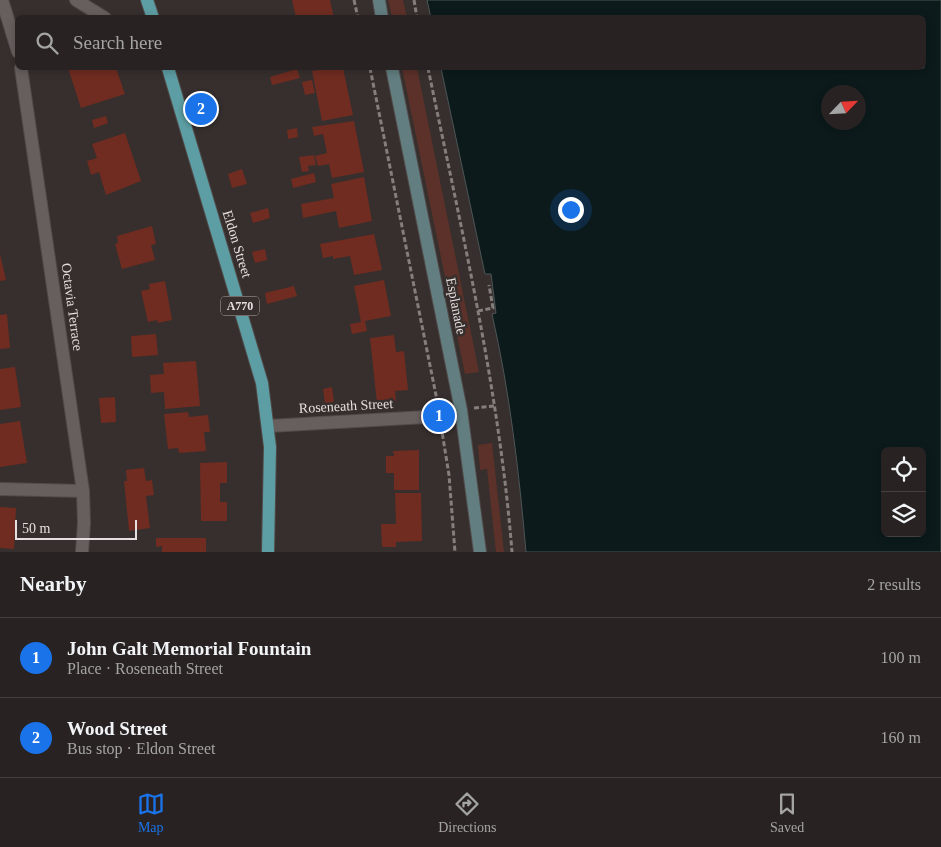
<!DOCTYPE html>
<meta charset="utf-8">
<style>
body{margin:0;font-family:Georgia,serif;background:#302b2a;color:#f1f3f6}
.controls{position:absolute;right:15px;bottom:15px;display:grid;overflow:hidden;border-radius:8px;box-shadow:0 2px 8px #0003}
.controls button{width:45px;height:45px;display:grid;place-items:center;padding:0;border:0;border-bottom:1px solid #444040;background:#282322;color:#f1f3f6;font:25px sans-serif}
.compass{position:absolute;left:821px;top:85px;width:45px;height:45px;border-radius:50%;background:#282322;box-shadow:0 2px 8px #0003;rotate:65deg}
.scale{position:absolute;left:15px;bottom:12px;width:122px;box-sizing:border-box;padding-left:5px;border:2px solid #e5e0df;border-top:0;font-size:14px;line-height:18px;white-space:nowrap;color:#e5e0df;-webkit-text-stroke:4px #362f2d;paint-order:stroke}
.you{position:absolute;left:570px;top:209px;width:18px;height:18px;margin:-12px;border:4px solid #fff;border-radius:50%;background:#1a73e8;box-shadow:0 0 0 8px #1a73e833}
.badge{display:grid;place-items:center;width:32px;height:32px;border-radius:50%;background:#1a73e8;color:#fff;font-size:16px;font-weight:700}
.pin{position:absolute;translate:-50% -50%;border:2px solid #fff;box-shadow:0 1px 5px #0006}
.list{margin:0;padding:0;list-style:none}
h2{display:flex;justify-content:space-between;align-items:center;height:65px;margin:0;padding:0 20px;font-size:21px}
h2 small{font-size:16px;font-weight:400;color:#a5a4a5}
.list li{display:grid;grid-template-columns:32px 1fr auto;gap:15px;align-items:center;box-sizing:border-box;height:80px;padding:0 20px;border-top:1px solid #444040}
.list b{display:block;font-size:19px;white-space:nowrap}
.list p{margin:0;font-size:16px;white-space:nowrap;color:#a5a4a5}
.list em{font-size:16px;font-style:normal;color:#a5a4a5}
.icon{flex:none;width:28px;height:28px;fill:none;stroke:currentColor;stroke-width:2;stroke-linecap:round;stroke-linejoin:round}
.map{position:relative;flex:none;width:941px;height:552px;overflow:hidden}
.search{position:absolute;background:#282322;box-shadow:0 2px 8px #0003;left:15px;right:15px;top:15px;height:55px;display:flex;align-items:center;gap:12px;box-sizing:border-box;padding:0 18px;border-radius:8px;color:#a5a4a5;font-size:19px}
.sheet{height:225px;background:#282322}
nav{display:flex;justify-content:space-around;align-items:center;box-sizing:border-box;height:70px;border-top:1px solid #444040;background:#282322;font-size:14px;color:#a5a4a5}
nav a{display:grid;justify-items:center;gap:2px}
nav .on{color:#1a73e8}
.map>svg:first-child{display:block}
.green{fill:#5c3129}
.water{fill:#0c1a1b;stroke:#4d5556;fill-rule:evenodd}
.building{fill:#702c21}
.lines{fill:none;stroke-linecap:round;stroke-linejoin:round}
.street-casing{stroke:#524b4a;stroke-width:14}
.secondary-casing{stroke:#524b4a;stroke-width:14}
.primary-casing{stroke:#524b4a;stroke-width:14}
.path{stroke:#847e7d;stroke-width:3;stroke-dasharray:5 2.5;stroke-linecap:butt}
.street{stroke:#675f5d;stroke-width:12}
.secondary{stroke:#627e80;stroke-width:12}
.primary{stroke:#5c9ea3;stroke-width:12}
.labels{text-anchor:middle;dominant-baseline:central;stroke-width:5;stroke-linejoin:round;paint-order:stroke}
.shield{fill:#362f2d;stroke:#b0abaa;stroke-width:1}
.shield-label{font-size:12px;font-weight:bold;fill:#e5e0df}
.street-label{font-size:14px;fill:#e5e0df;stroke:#362f2d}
</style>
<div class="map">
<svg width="941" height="552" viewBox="0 0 941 552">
<rect width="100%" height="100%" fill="#362f2d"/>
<path class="green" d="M388 0H403L407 17H392Z
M402 68H417L479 372 465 374Z
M492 443 504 552H496L487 469 480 470 478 445Z"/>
<path class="water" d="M427 0H941V552H526C519 472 510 393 492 314L496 313 491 274H485L441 68H924V18H431ZM828 92H858V122H828ZM885 451H922V533H885Z"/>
<path class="building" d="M292 0H330L334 18H296Z
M68 68H116L125 94 81 108Z
M329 68H343L353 115 322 121 312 71Z
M297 69 300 78 272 85 270 77Z
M312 80 315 93 305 95 302 82Z
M106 116 108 123 94 128 92 120Z
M354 121 364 172 332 178 329 164 318 166 315 156 327 153 323 134 314 136 312 127Z
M297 128 298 137 288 139 287 130Z
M125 133 141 181 106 195 99 172 91 175 87 161 97 158 92 144Z
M314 155 316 165 308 166 309 171 302 172 299 157Z
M242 169 247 184 232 188 228 174Z
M314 173 316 182 293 188 291 179Z
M364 177 372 221 339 228 336 211 303 218 301 204 334 198 331 184Z
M268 208 270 218 253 223 250 213Z
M152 226 156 244 151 245 155 260 122 269 115 244 118 243 117 236Z
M374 234 382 270 354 275 350 256 333 259V256L323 258 320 244Z
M265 249 267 260 255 263 252 252Z
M0 254 6 280 0 281Z
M384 280 391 316 365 321 367 331 352 334 350 324 361 322 354 286Z
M165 281 172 320 158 323 157 320 148 322 141 291 150 289 149 284Z
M294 286 297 296 267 304 265 293Z
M7 314 10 348 0 349V315Z
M156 334 158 355 132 357 131 336Z
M394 335 396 352 404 351 408 390 395 391 396 401 377 403 370 338Z
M196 361 200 406 165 409 164 392 151 393 150 375 164 374 163 363Z
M15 367 21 407 0 410V369Z
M332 387 334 402 325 404 323 389Z
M115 397 116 422 101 423 99 398Z
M188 412 189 417 208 415 210 432H204L206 451 179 453 178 448 168 449 164 414Z
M20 421 27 463 0 467V424Z
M419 450V490H394V473H386V456H394L393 451Z
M227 462V483H220V502H227V521H201L200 463Z
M144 468 146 481 152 480 154 495 146 496 150 528 129 531 124 481H127L126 470Z
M395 493H421L422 541 396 542V547H382L381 524H396Z
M0 507 16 508 14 549 0 548Z
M156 538H206V552H162V546L156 547Z"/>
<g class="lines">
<defs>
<path id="street" d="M2 0 18 52
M76 0 105 18
M21 68 83 491 84 523 82 552
M269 426 426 417
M0 489 83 491"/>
<path id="secondary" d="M379 0 382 18
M392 68 461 410 480 552"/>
<path id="primary" d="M147 0 153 18
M168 68 262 383 270 447 268 552"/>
</defs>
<use href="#street" class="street-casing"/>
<use href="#secondary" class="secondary-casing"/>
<use href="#primary" class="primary-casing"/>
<path class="path" d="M354 0 358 18
M414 0 417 18
M370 68 439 410
M428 68C461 228 499 388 512 552
M478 311 493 308 489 285
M474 408 495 406
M440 419 449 475 455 552"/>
<use href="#street" class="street"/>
<use href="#secondary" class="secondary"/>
<use href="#primary" class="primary"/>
</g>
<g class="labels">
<rect class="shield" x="221" y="296.5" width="38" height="19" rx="4"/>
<g class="shield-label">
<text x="240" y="306">A770</text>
</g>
<g class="street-label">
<text transform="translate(237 244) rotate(73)">Eldon Street</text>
<text transform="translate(456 306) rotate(79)">Esplanade</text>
<text transform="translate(72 307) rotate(82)">Octavia Terrace</text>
<text transform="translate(346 406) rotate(-3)">Roseneath Street</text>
</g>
</g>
</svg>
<div class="controls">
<button><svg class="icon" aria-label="locate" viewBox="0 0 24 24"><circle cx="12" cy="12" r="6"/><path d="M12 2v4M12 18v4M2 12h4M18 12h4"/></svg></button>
<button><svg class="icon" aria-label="layers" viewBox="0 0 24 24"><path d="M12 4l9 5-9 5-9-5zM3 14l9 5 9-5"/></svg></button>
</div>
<svg class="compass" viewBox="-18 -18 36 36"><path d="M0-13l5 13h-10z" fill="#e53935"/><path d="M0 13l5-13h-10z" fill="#a5a4a5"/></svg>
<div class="scale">50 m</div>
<div class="you"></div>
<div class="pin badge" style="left:439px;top:416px">1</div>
<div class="pin badge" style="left:201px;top:109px">2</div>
<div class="search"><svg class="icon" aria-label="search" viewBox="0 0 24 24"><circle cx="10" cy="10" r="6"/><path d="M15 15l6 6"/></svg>Search here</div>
</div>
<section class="sheet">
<h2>Nearby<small>2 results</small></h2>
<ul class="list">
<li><span class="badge">1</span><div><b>John Galt Memorial Fountain</b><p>Place · Roseneath Street</p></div><em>100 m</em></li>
<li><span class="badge">2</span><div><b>Wood Street</b><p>Bus stop · Eldon Street</p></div><em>160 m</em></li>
</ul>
</section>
<nav>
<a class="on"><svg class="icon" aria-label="map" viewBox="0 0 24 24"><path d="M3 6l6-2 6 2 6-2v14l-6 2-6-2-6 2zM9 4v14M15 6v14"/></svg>Map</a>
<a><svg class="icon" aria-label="directions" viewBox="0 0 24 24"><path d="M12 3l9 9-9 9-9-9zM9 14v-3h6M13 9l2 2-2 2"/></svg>Directions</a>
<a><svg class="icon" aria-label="saved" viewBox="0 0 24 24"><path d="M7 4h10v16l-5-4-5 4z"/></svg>Saved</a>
</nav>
